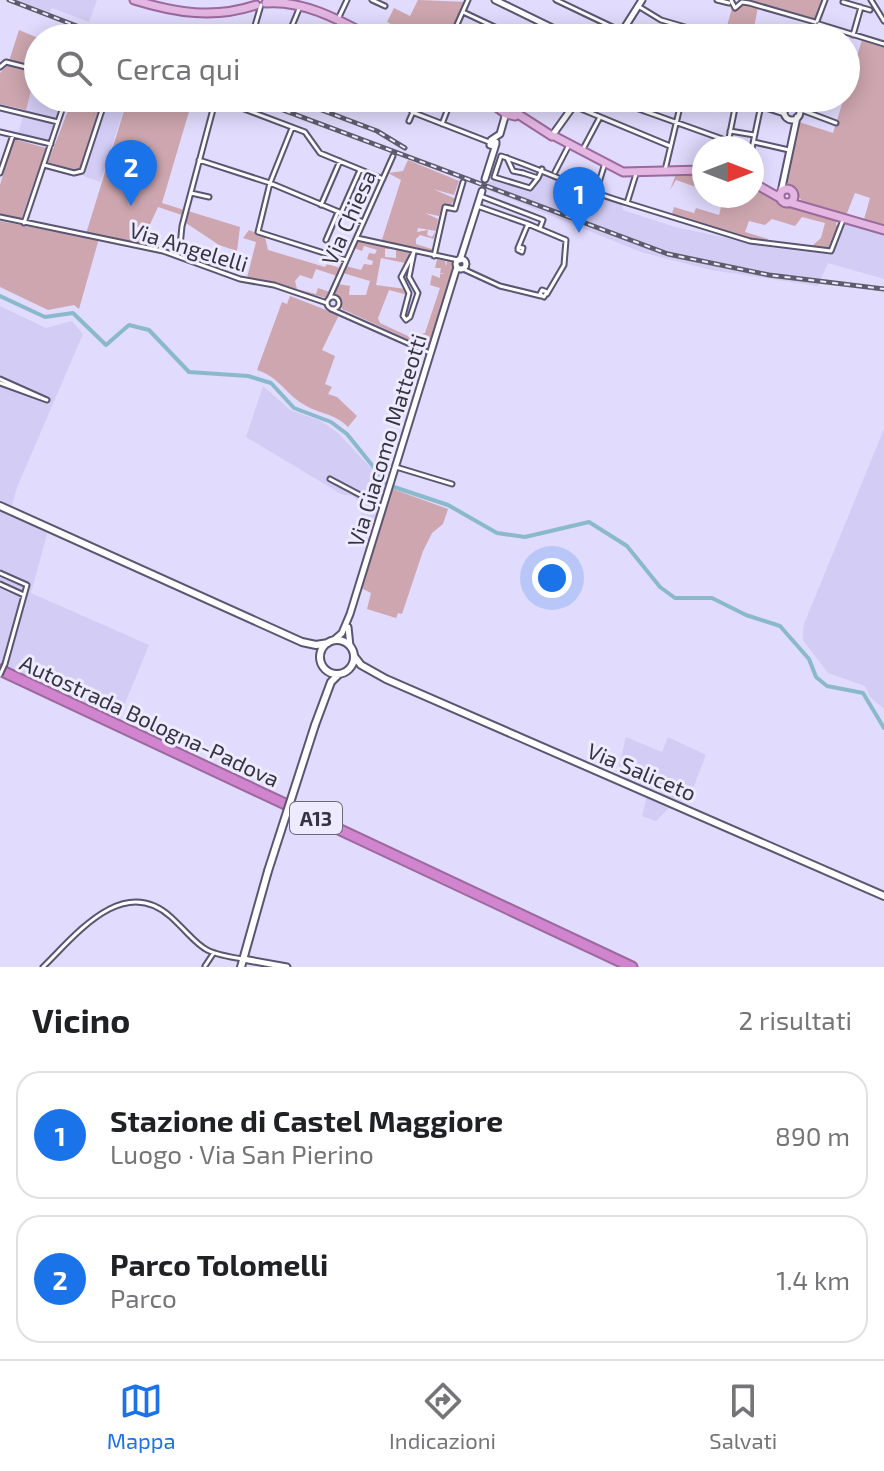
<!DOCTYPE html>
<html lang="it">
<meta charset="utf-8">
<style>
body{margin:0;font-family:"Exo 2",sans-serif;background:#f2f2f2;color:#202124}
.compass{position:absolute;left:692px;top:136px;width:72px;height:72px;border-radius:50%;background:#fff;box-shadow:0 4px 20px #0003;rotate:90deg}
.you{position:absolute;left:552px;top:578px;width:28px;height:28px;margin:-20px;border:6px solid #fff;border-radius:50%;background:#1a73e8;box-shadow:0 0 0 12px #1a73e833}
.badge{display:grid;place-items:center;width:52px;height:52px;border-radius:50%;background:#1a73e8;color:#fff;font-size:26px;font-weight:700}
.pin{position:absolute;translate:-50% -66px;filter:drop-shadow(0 2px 4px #0008)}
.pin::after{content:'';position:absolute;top:42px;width:28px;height:24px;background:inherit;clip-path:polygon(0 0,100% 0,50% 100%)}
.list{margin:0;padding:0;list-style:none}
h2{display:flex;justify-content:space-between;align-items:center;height:104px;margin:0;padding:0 32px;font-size:34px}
h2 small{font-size:26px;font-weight:400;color:#757577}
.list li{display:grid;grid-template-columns:52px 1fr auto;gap:24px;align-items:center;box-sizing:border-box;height:128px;margin:0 16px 16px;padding:0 16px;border:2px solid #e0e0e0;border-radius:24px}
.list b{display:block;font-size:30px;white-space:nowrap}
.list p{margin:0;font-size:26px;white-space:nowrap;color:#757577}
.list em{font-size:26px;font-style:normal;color:#757577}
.icon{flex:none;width:44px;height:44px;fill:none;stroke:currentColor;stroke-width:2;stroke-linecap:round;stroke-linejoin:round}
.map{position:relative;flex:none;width:884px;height:967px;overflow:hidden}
.search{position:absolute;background:#fff;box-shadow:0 4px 20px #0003;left:24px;right:24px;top:24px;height:88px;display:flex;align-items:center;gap:20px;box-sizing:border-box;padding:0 28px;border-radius:44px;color:#757577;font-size:30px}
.sheet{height:392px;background:#fff}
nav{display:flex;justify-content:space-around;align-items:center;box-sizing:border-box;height:112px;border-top:2px solid #e0e0e0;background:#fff;font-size:22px;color:#757577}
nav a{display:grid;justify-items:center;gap:4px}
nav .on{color:#1a73e8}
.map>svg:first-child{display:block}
.built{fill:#d3cdf5}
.green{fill:#cda6af}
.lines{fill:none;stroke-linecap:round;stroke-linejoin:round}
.canal{stroke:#8bb9cc;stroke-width:4}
.pedestrian-casing{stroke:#5a5571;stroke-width:7}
.minor-casing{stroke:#5a5571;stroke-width:7}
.tertiary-casing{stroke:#5a5571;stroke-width:9}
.secondary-casing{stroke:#5a5571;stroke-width:10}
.primary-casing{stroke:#9b699d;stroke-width:11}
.motorway-casing{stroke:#9b699d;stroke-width:13}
.pedestrian{stroke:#fff;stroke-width:3}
.minor{stroke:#fff;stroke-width:3}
.tertiary{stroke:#fff;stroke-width:5}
.secondary{stroke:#fff;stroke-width:6}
.primary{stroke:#e4b6e2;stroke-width:7}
.motorway{stroke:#d285cf;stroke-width:9}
.rail-casing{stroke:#5e5b6d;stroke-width:5}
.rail{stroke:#eeeaff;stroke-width:2;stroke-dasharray:6;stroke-linecap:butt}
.minor-bridge-casing{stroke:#5a5571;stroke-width:7;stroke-linecap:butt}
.secondary-bridge-casing{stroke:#5a5571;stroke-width:10;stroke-linecap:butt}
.minor-bridge{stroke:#fff;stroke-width:3}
.secondary-bridge{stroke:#fff;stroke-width:6}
.labels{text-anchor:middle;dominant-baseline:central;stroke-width:6;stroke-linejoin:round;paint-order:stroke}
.shield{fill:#eeeaff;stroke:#6d6b7a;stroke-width:2}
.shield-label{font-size:20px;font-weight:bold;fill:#363441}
.street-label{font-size:22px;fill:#363441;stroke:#eeeaff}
</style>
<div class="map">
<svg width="884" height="967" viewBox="0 0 884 967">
<rect width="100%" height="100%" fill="#e1dbfd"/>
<path class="built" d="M13 0H97L89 22 52 8 49 14Z
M36 68 38 98H69L52 148 17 138Z
M109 98 126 102 100 182 81 175 89 162Z
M545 171 571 187 622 206 623 210 675 227 775 248 830 255 844 222 884 227V279L828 263 818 286 711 270 641 252 485 189 487 181 491 182 494 178 530 189Z
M0 306 46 328 72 321 83 334 18 485 11 508 49 527 31 593 149 645 119 718 0 664Z
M263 386 290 410 321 421 338 433 390 488 379 520 374 522 361 517 362 505 353 496 341 494 246 437Z
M884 429V709L870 697 865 686 828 673 803 640V635L804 624Z
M626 737 662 752 668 737 706 755 684 811 670 807 656 821 642 816 647 796 615 782Z"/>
<path class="green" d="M418 0 465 2 447 38H420L387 22 394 8 410 16Z
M743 0H823L814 20Z
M743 4 758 7 752 38 724 37 732 8 738 9Z
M19 30 38 38V68L9 61Z
M862 40 884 47V227L863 223 870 198 855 193 845 218 802 201 786 181 799 122 833 133Z
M7 65 36 71 26 110 0 104V73Z
M73 98H104L81 168 77 171 48 162Z
M128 98H193L162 203 184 210 182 215 158 207 146 233 149 245 100 235 79 309 74 305 48 310 0 287V221L85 237Z
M14 139 46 148 21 220 0 215V185Z
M408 160 459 181 454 195 433 189 456 199 451 204 454 207 443 204 439 216 425 213 438 219 436 231 418 228 417 232 428 230 427 235 432 237 435 232 434 239 420 235 416 239V244L432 249V253L381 243 401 180 388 173 403 171Z
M704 173V196H752V185L776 196 784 205 793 204 837 220 836 225 840 226 829 249 811 247 821 238 825 223 802 217 795 226 772 219 765 225 749 221 745 232 768 239 766 242 720 232 672 214 674 207 694 213 696 208 719 215 722 203 701 196 702 189 676 180 670 190 676 174Z
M188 211 240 227 237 251 219 245 186 223Z
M249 230 265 237 268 250 325 267 327 264 340 268 337 276 316 269 312 279 300 275 295 281 297 289 316 294 318 288 330 292 326 298 247 278 256 242 243 238Z
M358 240 393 249H385V257L396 258V250L410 253 405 263 381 258 376 285 406 289 408 295 389 290 378 318 380 323 410 337 425 333 440 288 430 285 432 275 440 278V274H445L440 273 441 268H435L437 259 445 261 446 266 447 261 452 263 454 269 430 345 425 347 342 309V301L335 293 338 284 350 286 349 295H366L370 281 343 273 346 266 361 270 364 264 372 265 373 261 367 259 369 253 375 254 377 250 364 246 362 251 354 248Z
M290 296 339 315 322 350 335 356 325 384 332 387 328 394 337 397 357 416 348 427C335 413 318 414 303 404 285 393 279 377 257 370L282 302 287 304Z
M390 488 448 509 443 524 432 533 423 551 402 614 398 613 396 618 367 609 371 593 355 585 374 522 379 520Z"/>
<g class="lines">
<path class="canal" d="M0 296 45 317 73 313 106 345 129 325 149 330 189 372 248 376 271 383 294 408 331 422 347 434 388 485 448 505 497 533 525 537 589 522 627 546 660 587 675 598H712L746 615 780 626 809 659 816 677 827 686 863 693 884 728"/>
<defs>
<path id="pedestrian" d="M507 158 513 171 523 173"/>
<path id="minor" d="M372 0 385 6
M556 0 621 31
M717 0 729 3
M731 0 735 8 742 2 749 3 815 22
M871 0 884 21
M843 2 870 10
M638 6 661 20 723 38
M463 12 518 38
M338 19 347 0
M817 21 825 0
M819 24 884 44
M853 35 861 7
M252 36 261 5
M287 38 299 9
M335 38 341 23
M451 38 468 0
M555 38 558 31
M674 38 678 25
M812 38 816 25
M0 67 6 62 38 70
M846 75 851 77 847 91
M215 98 305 132 320 153 383 179
M608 98 728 141
M793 104 798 98
M574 106 670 146
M0 108 58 122
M798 108 799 98
M799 109 836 123
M412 112 489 142
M409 121 419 98
M442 124 452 98
M292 128 270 183 258 232 346 260
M730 131 754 135
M0 132 51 144
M754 142 789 150
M727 148 737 98
M752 148 760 110
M583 149 600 117
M501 156C544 170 584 191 627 203
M501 156 494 177 530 188 538 178
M199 160 270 183 363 222
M44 165 74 173 82 171 106 98
M665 170 680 107
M555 172 569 145
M0 173 13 135
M523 173 538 178 542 169
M636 174 627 203 750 241 831 251 843 220
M596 192 605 163
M191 193 209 197
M483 197 543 220 540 228
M321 205 340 161
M480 207 528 224
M341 213 360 170
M0 217 163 251 240 279 274 285 327 303
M24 223 66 98
M357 238 458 260
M326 240 338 212
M519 247 523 248 522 252 518 250Z
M518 248 528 224 566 240 564 265 547 294
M414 252 409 277 418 293 410 317 406 320 403 316 409 293 401 277Z
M434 256 445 207 455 209 463 182
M185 257 180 246 182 226 216 98
M463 269 500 286 541 296
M542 290 547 292 544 297 540 294Z
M327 303a6 6 0 1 1 12 0a6 6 0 1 1-12 0Z
M329 299 393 156
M331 309 430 353
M0 379 47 400 0 383
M396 467 452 484
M330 479 383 507
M0 573 27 585 5 664
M0 584 24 595
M205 966 213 954
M43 967C75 936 123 873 171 917 203 947 197 952 243 959"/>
<path id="tertiary" d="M495 0 573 38
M618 38 642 0
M739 98 784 113
M784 112a8 8 0 1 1 16 0a8 8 0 1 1-16 0Z
M554 133 579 98
M491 140 500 134 506 113
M491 140 496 142 494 146 490 145Z
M485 179 496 144
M781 192 797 117
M456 264a5 5 0 1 1 10 0a5 5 0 1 1-10 0Z
M460 260 482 191
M348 627 350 646
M334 640 342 633 350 614 457 267
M243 959 287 967"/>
<path id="secondary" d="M0 506 302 642 316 645 328 643
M320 657a17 17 0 1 1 34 0a17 17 0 1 1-34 0Z
M354 656 361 665 386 679 884 896
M315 725 331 682 338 675
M241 967 268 871"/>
<path id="primary" d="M134 0C176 13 214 19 256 5
M266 3C305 0 341 21 373 38
M484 98 506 114 515 116
M498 105 510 109 552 136
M556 137 623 172 704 170
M752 182 780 198
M780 196a7 7 0 1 1 14 0a7 7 0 1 1-14 0Z
M791 203 884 230"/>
<path id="motorway" d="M0 670 632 967"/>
</defs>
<use href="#pedestrian" class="pedestrian-casing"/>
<use href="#minor" class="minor-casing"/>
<use href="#tertiary" class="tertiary-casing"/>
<use href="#secondary" class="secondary-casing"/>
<use href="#primary" class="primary-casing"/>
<use href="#motorway" class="motorway-casing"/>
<use href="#pedestrian" class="pedestrian"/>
<use href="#minor" class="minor"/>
<use href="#tertiary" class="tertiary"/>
<use href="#secondary" class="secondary"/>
<use href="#primary" class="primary"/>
<use href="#motorway" class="motorway"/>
<defs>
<path id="rail" d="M9 0 108 38
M251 98 668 254 769 275 884 289
M290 98 377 131 405 148"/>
</defs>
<use href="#rail" class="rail-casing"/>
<use href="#rail" class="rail"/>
<defs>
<path id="minor-bridge" d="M0 675 5 664"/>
<path id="secondary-bridge" d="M268 871 315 725"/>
</defs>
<use href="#minor-bridge" class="minor-bridge-casing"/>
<use href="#secondary-bridge" class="secondary-bridge-casing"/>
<use href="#minor-bridge" class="minor-bridge"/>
<use href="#secondary-bridge" class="secondary-bridge"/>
</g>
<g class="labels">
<rect class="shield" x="290" y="802" width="52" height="32" rx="6"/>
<g class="shield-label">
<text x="316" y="818">A13</text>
</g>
<g class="street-label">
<text transform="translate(348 217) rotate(-66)">Via Chiesa</text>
<text transform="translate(189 246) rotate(17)">Via Angelelli</text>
<text transform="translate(386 440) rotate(-73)">Via Giacomo Matteotti</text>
<text transform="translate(150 720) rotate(25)">Autostrada Bologna-Padova</text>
<text transform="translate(642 771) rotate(23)">Via Saliceto</text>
</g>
</g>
</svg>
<svg class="compass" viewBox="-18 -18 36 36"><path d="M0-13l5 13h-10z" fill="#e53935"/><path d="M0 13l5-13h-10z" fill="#757577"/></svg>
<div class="you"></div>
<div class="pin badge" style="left:579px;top:233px">1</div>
<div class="pin badge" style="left:131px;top:206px">2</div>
<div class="search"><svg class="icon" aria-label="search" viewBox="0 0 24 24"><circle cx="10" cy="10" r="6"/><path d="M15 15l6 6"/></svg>Cerca qui</div>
</div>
<section class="sheet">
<h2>Vicino<small>2 risultati</small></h2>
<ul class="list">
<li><span class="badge">1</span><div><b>Stazione di Castel Maggiore</b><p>Luogo · Via San Pierino</p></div><em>890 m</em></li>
<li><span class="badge">2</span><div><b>Parco Tolomelli</b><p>Parco</p></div><em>1.4 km</em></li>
</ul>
</section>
<nav>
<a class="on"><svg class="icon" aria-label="map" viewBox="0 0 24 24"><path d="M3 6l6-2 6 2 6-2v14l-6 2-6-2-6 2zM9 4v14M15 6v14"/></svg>Mappa</a>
<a><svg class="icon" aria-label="directions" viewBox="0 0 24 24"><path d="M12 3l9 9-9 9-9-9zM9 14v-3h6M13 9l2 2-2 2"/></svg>Indicazioni</a>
<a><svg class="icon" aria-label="saved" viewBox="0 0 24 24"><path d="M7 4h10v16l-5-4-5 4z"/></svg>Salvati</a>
</nav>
